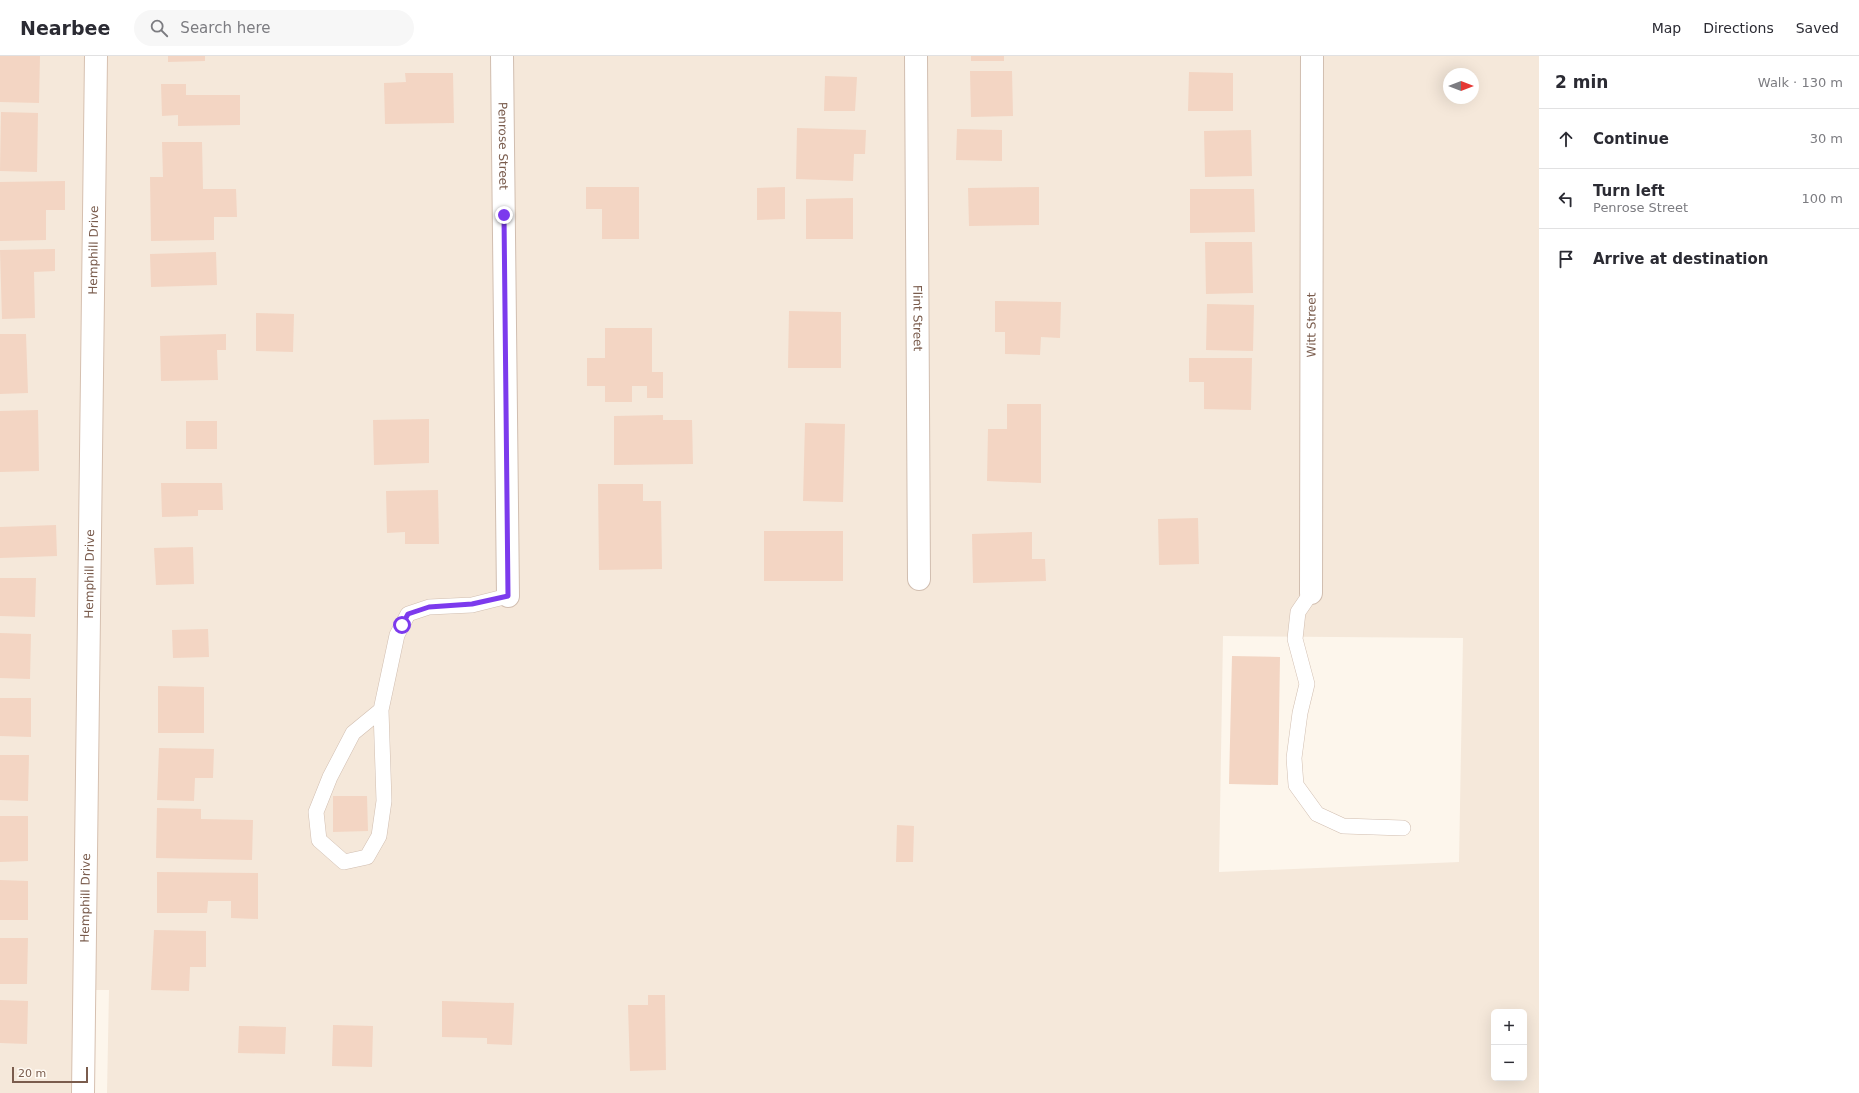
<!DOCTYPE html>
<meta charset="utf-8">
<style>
body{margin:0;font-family:"DejaVu Sans",sans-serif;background:#f7f7f7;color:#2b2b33}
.controls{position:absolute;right:12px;bottom:12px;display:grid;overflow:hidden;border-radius:6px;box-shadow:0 4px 16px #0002}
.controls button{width:36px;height:36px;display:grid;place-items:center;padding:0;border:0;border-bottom:1px solid #e1e1e2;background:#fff;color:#2b2b33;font:20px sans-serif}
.compass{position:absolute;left:1443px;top:12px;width:36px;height:36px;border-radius:50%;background:#fff;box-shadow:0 4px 16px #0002;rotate:90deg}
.scale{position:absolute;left:12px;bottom:10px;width:76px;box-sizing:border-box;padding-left:4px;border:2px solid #7a5c4d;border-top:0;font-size:11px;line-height:14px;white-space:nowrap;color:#7a5c4d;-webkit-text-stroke:3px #fffaf3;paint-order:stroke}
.stop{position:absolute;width:12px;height:12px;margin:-9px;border:3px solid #7c3aed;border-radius:50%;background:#fff}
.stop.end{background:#7c3aed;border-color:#fff;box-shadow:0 1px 4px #0008}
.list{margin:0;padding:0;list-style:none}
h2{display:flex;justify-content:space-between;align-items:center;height:52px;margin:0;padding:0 16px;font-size:17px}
h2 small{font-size:13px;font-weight:400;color:#7c7c81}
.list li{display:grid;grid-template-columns:26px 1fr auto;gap:12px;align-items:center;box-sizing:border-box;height:60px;padding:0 16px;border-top:1px solid #e1e1e2}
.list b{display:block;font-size:15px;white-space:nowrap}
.list p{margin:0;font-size:13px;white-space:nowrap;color:#7c7c81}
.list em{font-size:13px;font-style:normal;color:#7c7c81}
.icon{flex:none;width:22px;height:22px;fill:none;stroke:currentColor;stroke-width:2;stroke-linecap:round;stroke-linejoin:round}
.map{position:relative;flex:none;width:1539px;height:1037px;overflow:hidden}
header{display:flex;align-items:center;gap:24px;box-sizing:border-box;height:56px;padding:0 20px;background:#fff;border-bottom:1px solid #e1e1e2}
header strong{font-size:19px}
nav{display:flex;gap:22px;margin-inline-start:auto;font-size:14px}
.search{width:280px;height:36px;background:#f7f7f7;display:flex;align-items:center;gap:10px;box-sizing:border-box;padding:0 14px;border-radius:22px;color:#7c7c81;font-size:15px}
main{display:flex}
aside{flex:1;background:#fff}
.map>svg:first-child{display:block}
.residential{fill:#f5e8da;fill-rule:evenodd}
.building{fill:#f3d5c3}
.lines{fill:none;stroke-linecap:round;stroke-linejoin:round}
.lane-casing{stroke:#d1beb0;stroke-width:16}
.street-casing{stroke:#d1beb0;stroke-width:24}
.secondary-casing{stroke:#d6c0b0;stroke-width:24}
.lane{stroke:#fff;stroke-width:15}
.street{stroke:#fff;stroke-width:22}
.secondary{stroke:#fff;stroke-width:22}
.route{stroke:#7c3aed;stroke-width:5}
.labels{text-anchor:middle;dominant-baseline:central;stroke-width:3.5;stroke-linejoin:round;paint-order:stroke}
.street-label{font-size:12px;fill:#7a5c4d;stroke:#fffaf3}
</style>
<header>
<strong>Nearbee</strong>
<div class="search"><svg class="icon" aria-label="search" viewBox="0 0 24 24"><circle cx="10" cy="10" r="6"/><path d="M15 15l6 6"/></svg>Search here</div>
<nav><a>Map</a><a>Directions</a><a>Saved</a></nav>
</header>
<main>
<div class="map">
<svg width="1539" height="1037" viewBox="0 0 1539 1037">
<rect width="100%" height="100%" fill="#fdf6ec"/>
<path class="residential" d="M0 0H1539V1037H107L109 934H75L72 1037H0ZM1449 18H1473V42H1449ZM1223 580 1463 582 1459 806 1219 816ZM1494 956H1524V1022H1494Z"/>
<path class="building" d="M0 0H40L39 47 0 46Z
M168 0H205V5L168 6Z
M971 0H1004V5H971Z
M970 15H1012L1013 60 971 61Z
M1189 16 1233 17V55H1188Z
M405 17H453L454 67 385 68 384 27 406 26Z
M825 20 857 21 855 55H824Z
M161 28H186V39H240V69L178 70V59L162 60Z
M1 56 38 57 37 116 0 115Z
M797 72 866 74 865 98H854L853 125 796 123Z
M957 73 1002 74V105L956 104Z
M1251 74 1252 120 1205 121 1204 75Z
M162 86H202L203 133H236L237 161H214V184L151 185 150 121H163Z
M65 125V154H46V184L0 185V126Z
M586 131H639V183H602V153H586Z
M785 131V163L757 164V132Z
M1039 131V169L969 170 968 132Z
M1190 133H1254L1255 176 1190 177Z
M853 142V183H806V143Z
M1205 186H1252L1253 237 1206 238Z
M55 193V215L34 216 35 262 2 263 0 194Z
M216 196 217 229 151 231 150 198Z
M995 245 1061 246 1060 282 1041 281 1040 299 1005 298V276H995Z
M1207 248 1254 249 1253 295 1206 294Z
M789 255 841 256V312H788Z
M256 257 294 258 293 296 256 295Z
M605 272H652V316H663V342H647V330H632V346H605V330H587V302H605Z
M0 278H26L28 337 0 338Z
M226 278V294H217L218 324 161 325 160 280Z
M1189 302H1252L1251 354 1204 353V326H1189Z
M1007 348H1041V427L987 425 988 373H1007Z
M38 354 39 415 0 416V355Z
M663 359V364H692L693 408 614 409V360Z
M429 363V407L374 409 373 364Z
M186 365H217V393H186Z
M805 367 845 368 843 446 803 445Z
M161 427H222L223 454H198V460L162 461Z
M598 428H643V445H661L662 513 599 514Z
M438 434 439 488H405V476L387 477 386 435Z
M1198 462 1199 508 1159 509 1158 463Z
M56 469 57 500 0 502V471Z
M764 475H843V525H764Z
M1032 476V503H1045L1046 525 973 527 972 478Z
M193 491 194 528 156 529 154 492Z
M0 522H36L35 561 0 560Z
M208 573 209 601 173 602 172 574Z
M0 577 31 578 30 623 0 622Z
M1232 600 1280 601 1278 729 1229 728Z
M158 630 204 631V677H158Z
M0 642H31V681L0 680Z
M159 692 214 693 213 722H195L194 745 157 744Z
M0 699H29L28 745 0 744Z
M333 740H367L368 775 333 776Z
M157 752 201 753V763L253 764 252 804 156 802Z
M0 760H28V805L0 806Z
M897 769 914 770 913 806H896Z
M157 816 258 817V863L231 862V845H208L207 857H157Z
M0 824 28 825V864H0Z
M154 874 206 875V911H190L189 935 151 934Z
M0 882H28L27 928H0Z
M648 939H665L666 1014 630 1015 628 949H648Z
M0 944 28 945 27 988 0 987Z
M442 945 514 947 512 989 487 988V982L442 981Z
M333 969 373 970 372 1011 332 1010Z
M239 970 286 971 285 998 238 997Z"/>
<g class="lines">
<defs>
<path id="lane" d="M1311 537 1298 556 1295 583 1307 628 1300 657 1294 702 1296 729 1317 758 1343 770 1403 772
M381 654 353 677 330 721 316 756 319 784 344 806 367 801 379 780 384 745 381 654 397 579 408 558 429 551 472 549 508 540"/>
<g id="street">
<path id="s1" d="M502 0 508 540"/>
<path id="s2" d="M916 0 919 523"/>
<path id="s3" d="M1311 537 1312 0"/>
</g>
<g id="secondary">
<path id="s4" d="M83 1037 96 0"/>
</g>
</defs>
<use href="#lane" class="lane-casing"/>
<use href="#street" class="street-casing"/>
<use href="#secondary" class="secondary-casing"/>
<use href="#lane" class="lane"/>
<use href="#street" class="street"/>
<use href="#secondary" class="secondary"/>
</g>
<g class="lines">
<path class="route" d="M402 569 408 558 429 551 472 548 508 540 504 159"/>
</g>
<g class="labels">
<g class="street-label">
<text stroke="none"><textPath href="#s1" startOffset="90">Penrose Street</textPath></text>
<text stroke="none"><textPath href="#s4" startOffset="843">Hemphill Drive</textPath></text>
<text stroke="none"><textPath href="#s2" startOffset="262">Flint Street</textPath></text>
<text stroke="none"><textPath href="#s3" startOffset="268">Witt Street</textPath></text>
<text stroke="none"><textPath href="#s4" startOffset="519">Hemphill Drive</textPath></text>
<text stroke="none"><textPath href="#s4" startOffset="195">Hemphill Drive</textPath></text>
</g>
</g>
</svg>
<div class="controls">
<button>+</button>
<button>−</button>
</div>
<svg class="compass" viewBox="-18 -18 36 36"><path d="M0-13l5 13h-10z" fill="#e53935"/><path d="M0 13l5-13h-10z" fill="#7c7c81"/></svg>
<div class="scale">20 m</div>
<div class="stop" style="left:402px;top:569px"></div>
<div class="stop end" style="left:504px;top:159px"></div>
</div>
<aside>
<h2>2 min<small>Walk · 130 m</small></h2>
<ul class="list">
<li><svg class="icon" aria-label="ahead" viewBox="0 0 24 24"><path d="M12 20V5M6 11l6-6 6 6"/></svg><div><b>Continue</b></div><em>30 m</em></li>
<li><svg class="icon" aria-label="left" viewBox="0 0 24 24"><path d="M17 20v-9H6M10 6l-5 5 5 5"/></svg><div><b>Turn left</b><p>Penrose Street</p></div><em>100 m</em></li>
<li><svg class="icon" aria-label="arrive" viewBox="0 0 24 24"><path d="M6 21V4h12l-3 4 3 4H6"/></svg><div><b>Arrive at destination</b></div></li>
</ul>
</aside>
</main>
